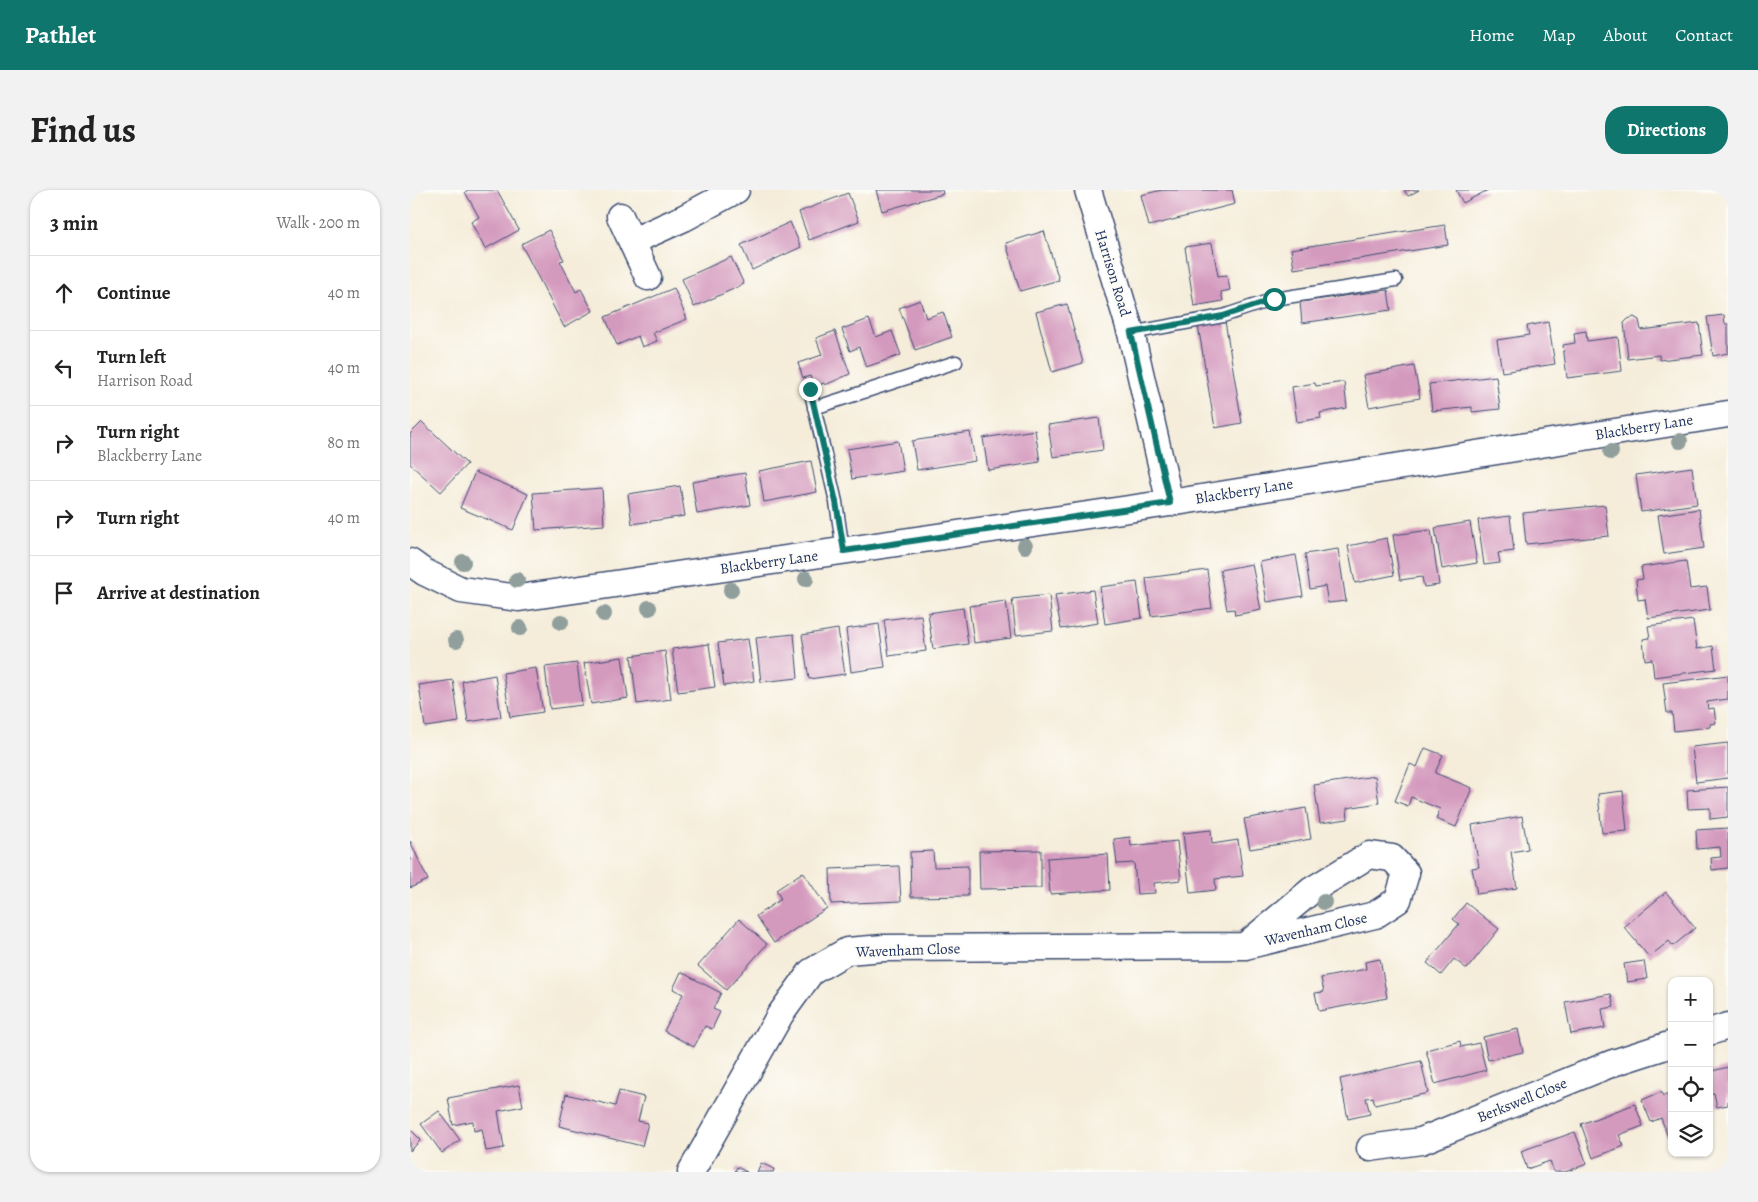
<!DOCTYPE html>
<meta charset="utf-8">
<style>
body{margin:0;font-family:Alegreya,serif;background:#f2f2f2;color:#222}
.controls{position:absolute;right:15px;bottom:15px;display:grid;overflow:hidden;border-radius:10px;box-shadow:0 1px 4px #0004}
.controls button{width:45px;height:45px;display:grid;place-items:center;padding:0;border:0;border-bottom:1px solid #e0e0e0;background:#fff;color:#222;font:25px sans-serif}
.stop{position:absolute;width:15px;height:15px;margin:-11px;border:4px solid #0f766e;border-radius:50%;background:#fff}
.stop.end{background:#0f766e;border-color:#fff;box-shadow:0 1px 5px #0008}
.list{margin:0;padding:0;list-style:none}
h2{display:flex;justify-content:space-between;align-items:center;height:65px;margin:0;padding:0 20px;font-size:21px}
h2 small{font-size:16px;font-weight:400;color:#767676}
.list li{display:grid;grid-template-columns:32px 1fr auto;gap:15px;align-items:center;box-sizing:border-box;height:75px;padding:0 20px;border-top:1px solid #e0e0e0}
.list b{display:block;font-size:19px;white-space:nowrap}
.list p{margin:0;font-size:16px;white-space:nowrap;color:#767676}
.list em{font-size:16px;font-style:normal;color:#767676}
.icon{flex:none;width:28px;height:28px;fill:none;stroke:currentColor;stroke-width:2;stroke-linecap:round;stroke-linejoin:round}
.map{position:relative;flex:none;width:1318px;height:982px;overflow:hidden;border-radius:20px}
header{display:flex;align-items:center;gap:30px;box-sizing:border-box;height:70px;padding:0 25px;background:#0f766e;color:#fff}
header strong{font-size:24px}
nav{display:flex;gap:28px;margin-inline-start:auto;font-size:18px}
.intro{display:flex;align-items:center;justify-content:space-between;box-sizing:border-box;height:120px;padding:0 30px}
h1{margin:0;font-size:35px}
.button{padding:12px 22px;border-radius:20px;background:#0f766e;color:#fff;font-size:18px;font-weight:700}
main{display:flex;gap:30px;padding:0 30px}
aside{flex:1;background:#fff;border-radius:20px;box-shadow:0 1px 4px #0004}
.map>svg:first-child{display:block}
.building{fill:#d49abe}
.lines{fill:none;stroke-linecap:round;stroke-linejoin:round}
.lane-casing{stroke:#3c4c71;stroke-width:15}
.street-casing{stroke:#3c4c71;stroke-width:29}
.lane{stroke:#fff;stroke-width:12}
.street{stroke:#fff;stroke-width:26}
.tree{fill:#909e9c}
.route{stroke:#0f766e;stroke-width:6}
.labels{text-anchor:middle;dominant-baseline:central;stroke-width:5;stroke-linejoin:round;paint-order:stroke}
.street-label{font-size:15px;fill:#1b2f5e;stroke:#fdfcf7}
</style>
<header>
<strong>Pathlet</strong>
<nav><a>Home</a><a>Map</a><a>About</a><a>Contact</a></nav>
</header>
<div class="intro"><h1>Find us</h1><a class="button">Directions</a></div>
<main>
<aside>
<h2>3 min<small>Walk · 200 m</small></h2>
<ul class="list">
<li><svg class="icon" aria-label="ahead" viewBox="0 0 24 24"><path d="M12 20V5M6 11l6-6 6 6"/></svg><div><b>Continue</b></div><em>40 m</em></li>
<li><svg class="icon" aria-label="left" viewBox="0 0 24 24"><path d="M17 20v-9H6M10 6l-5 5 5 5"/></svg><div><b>Turn left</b><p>Harrison Road</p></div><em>40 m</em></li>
<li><svg class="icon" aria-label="right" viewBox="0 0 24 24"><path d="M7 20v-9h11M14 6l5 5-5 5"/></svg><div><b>Turn right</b><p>Blackberry Lane</p></div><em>80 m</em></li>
<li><svg class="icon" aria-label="right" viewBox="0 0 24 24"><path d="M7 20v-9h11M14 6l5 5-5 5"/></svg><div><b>Turn right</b></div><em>40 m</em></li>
<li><svg class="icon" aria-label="arrive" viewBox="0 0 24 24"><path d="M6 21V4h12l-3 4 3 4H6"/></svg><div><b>Arrive at destination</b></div></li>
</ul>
</aside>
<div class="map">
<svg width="1318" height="982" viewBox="0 0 1318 982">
<rect width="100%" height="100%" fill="#fdfcf7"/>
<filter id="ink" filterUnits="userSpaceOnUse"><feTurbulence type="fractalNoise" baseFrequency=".02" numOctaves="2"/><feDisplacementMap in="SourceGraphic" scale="10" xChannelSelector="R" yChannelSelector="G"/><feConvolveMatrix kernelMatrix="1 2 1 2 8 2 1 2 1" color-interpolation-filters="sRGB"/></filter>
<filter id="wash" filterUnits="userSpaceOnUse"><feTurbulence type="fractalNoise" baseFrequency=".0096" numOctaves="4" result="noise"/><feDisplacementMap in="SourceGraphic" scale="20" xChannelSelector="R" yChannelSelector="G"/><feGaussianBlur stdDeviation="1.12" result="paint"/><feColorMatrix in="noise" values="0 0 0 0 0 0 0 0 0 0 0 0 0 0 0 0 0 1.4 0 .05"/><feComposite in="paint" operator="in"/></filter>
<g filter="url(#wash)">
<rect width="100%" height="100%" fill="#f5edda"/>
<g id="blocks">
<path class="building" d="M58 0H87L109 40 75 59 61 32 69 27 55 2Z
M466 0H532L533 4 472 21Z
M752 0H822L825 14 739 36 731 5Z
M994 0H1009L998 6Z
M1046 0H1078L1053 13Z
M438 3 449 31 399 50 389 22Z
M380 32 391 57 342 80 331 55Z
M1035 35 1038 55 884 79 881 59Z
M139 40 154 70 150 71 166 102 171 99 183 121 154 137 111 54Z
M634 41 649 90 610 101 596 53Z
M802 53 808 86 817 85 820 100 811 102 813 111 784 116 775 57Z
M321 67 334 94 284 117 272 89Z
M264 98 277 129 243 143 247 151 232 157 228 146 207 155 195 127Z
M978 100 981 120 892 133 890 112Z
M510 110 516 128 533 122 542 147 505 160 489 118Z
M657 114 673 173 642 182 626 122Z
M1314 125 1315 134H1318V163L1303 166 1297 127Z
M1224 127 1229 130 1231 140 1289 133 1293 165 1250 170 1249 165 1218 169 1214 133 1218 129Z
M459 129 466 147 482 141 491 165 456 177 449 157 440 161 432 139Z
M815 131 832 233 805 238 788 135Z
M1138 132 1145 174 1092 182 1087 150 1119 145 1117 136Z
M425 141 440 184 415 195 414 193 404 197 400 186 393 188 388 173 412 165 406 148Z
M1176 141 1177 151 1208 147 1212 181 1157 188 1153 155 1165 153 1164 143Z
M1004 176 1010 208 959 217 953 185Z
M1086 186 1090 219 1062 222V217L1022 221 1019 194Z
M934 192 937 218 910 223 911 228 887 232 882 197 905 193 906 196Z
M689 228 693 260 643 267 638 235Z
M12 232 57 274 31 302 0 274V244Z
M625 240 630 272 578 280 573 248Z
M560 242 565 271 507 280 502 251Z
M488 251 493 281 442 289 437 259Z
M401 271 407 302 354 312 349 281Z
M1282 277 1287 314 1231 322 1226 285Z
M65 282 118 304 103 340 50 318Z
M335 283 340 315 287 324 282 292Z
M270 296 275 326 222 334 218 304Z
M192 298 194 335 126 340 123 303Z
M1195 315 1199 346 1116 354 1113 323Z
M1289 319 1294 358 1254 364 1248 325Z
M1100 326 1104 361 1088 363 1090 373 1074 375 1068 330Z
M1060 332 1067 373 1032 379 1025 338Z
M1021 340 1029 395 1014 397 1012 387 990 390 983 345Z
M977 348 984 385 945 393 938 356Z
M928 359 936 411 918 413 915 396 900 399 895 364Z
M886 365 893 406 857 412 850 372Z
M1276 371 1280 399 1297 397 1300 420 1238 428 1235 409 1228 410 1226 390 1233 389 1231 377Z
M842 374 851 420 825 425 824 419 817 420 810 380Z
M797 380 802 418 741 426 736 388Z
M727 392 732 428 695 434 690 397Z
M683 400 688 433 651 439 645 405Z
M639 405 643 441 606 445 602 409Z
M596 411 601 448 564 453 559 416Z
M553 418 558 454 523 459 518 423Z
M511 425 516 461 479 466 474 430Z
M1283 430 1287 459 1303 456 1306 479 1244 487 1242 469 1235 470 1233 449 1240 448 1238 436Z
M469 434 475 477 441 482 436 439Z
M428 439 435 484 399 489 392 445Z
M384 444 388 488 351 492 346 448Z
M338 449 344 491 314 496 308 453Z
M299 454 305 497 268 502 262 459Z
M255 461 261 509 227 514 221 466Z
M212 467 218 508 181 514 174 473Z
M167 473 172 515 140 519 135 477Z
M126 478 133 522 100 527 93 483Z
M85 485 91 527 58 532 52 491Z
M1318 485V509L1297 512 1298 519 1304 518 1306 533 1300 534V537L1264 541 1262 523H1257L1253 493Z
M43 490 49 532 15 537 9 495Z
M1318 553V588L1286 592 1282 557Z
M1015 558 1033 565 1025 583 1062 598 1046 637 1026 629 1030 619 1001 607 998 616 985 611 1000 574 1007 577Z
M965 586 969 613 937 618 938 629 910 633 904 595Z
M1318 597V627L1300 629V618L1278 619 1277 600Z
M1213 601 1217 641 1192 643 1188 604Z
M896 618 901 649 840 659 834 629Z
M1112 626 1118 659 1101 662 1107 698 1067 704 1062 678 1069 677 1062 635Z
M1318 638V678L1302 680 1301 668 1311 667 1310 657 1287 659 1286 640Z
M801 640 802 654 828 650 833 686 805 689 806 700 780 703 773 643Z
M720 647 721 656 767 651 771 690 744 693 745 703 727 704 724 673 707 674 706 666 704 649Z
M0 651 18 690 0 698Z
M631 660V698L570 699 569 661Z
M523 661 524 677 558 676V706L501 707 500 662Z
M698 664 700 700 640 704 637 668Z
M489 676 491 711 421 714 420 679Z
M393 682 417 718 364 753 346 726 371 709 366 700Z
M1256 702 1285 738 1263 756 1259 751 1239 767 1214 737Z
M1056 713 1089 739 1057 779 1044 769 1031 785 1017 773 1049 734 1043 729Z
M329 729 357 754 316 800 288 776Z
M970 769 977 808 909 821 905 803 914 802 911 788 956 779 955 772Z
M1234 771 1237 789 1217 792 1214 774Z
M271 782 311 803 303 819 310 822 302 839 295 836 284 857 254 841 273 804 263 799Z
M1201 804 1204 817 1192 819 1195 838 1161 844 1155 812Z
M1108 839 1113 862 1078 870 1073 847Z
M1050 851 1051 857 1069 853 1076 880 1025 894 1016 860Z
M1011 871 1018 903 965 915 963 907 956 908 960 924 938 929 930 889Z
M1318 877V915L1307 917 1304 903 1299 904V882Z
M109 895 113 916 88 921 94 958 76 961 72 939 64 941 63 931 43 935 38 908Z
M209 901 234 907 228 931 238 933 232 956 149 936 156 904 205 916Z
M1251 902 1253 906 1262 903V949L1259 950 1251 928 1241 932 1232 910Z
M1225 914 1233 936 1209 945 1214 956 1183 968 1171 934Z
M29 921 50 950 32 963 11 934Z
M0 939 11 950 0 961Z
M1165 942 1177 974 1155 982H1144L1140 971 1117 979 1111 961Z
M351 973 364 979 363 982H347Z
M327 977 337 982H325Z"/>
</g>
</g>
<g filter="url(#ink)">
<use href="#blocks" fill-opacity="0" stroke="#3c4c71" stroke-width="1"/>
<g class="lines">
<defs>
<path id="lane" d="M721 143 813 126 864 109 986 90
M400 199 426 312 433 361
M404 218 546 172"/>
<path id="street" d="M678 0 721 143 760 313
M210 26 238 87
M223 51 274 28 326 0
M0 372 14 382 51 400 109 408 760 313 1318 224
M1299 842 1318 836
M960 958 1011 951 1203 873 1262 854
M281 982 370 825 401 782 437 761 474 758 835 756 965 725 988 710 996 683 982 668 959 665 902 700 835 756"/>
</defs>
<use href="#lane" class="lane-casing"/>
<use href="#street" class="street-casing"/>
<use href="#lane" class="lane"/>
<use href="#street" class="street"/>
</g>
<g class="tree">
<circle cx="1270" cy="251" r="8"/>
<circle cx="1201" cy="262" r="8"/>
<circle cx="615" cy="356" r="8"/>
<circle cx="53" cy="372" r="8"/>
<circle cx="396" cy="389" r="8"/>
<circle cx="107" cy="390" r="8"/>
<circle cx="321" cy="400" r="8"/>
<circle cx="239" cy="418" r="8"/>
<circle cx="194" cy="424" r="8"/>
<circle cx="151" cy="432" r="8"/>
<circle cx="110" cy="438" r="8"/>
<circle cx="46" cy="450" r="8"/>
<circle cx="914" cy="712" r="8"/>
</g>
</g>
<g class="lines" filter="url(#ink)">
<path class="route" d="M400 199 426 312 434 361 760 313 721 143 813 126 864 109"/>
</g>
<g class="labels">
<g class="street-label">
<text transform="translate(703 83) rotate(73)">Harrison Road</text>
<text transform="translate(1234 237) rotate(-9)">Blackberry Lane</text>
<text transform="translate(834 301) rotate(-9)">Blackberry Lane</text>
<text transform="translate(359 372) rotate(-8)">Blackberry Lane</text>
<text transform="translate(906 739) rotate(-13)">Wavenham Close</text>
<text transform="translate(498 760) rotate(-2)">Wavenham Close</text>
<text transform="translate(1112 910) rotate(-22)">Berkswell Close</text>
</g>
</g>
</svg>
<div class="controls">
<button>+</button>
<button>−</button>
<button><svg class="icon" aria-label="locate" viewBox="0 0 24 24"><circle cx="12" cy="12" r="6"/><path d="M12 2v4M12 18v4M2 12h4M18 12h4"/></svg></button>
<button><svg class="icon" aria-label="layers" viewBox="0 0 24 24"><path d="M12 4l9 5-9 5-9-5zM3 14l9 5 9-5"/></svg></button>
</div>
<div class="stop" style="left:864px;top:109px"></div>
<div class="stop end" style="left:400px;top:199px"></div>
</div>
</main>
